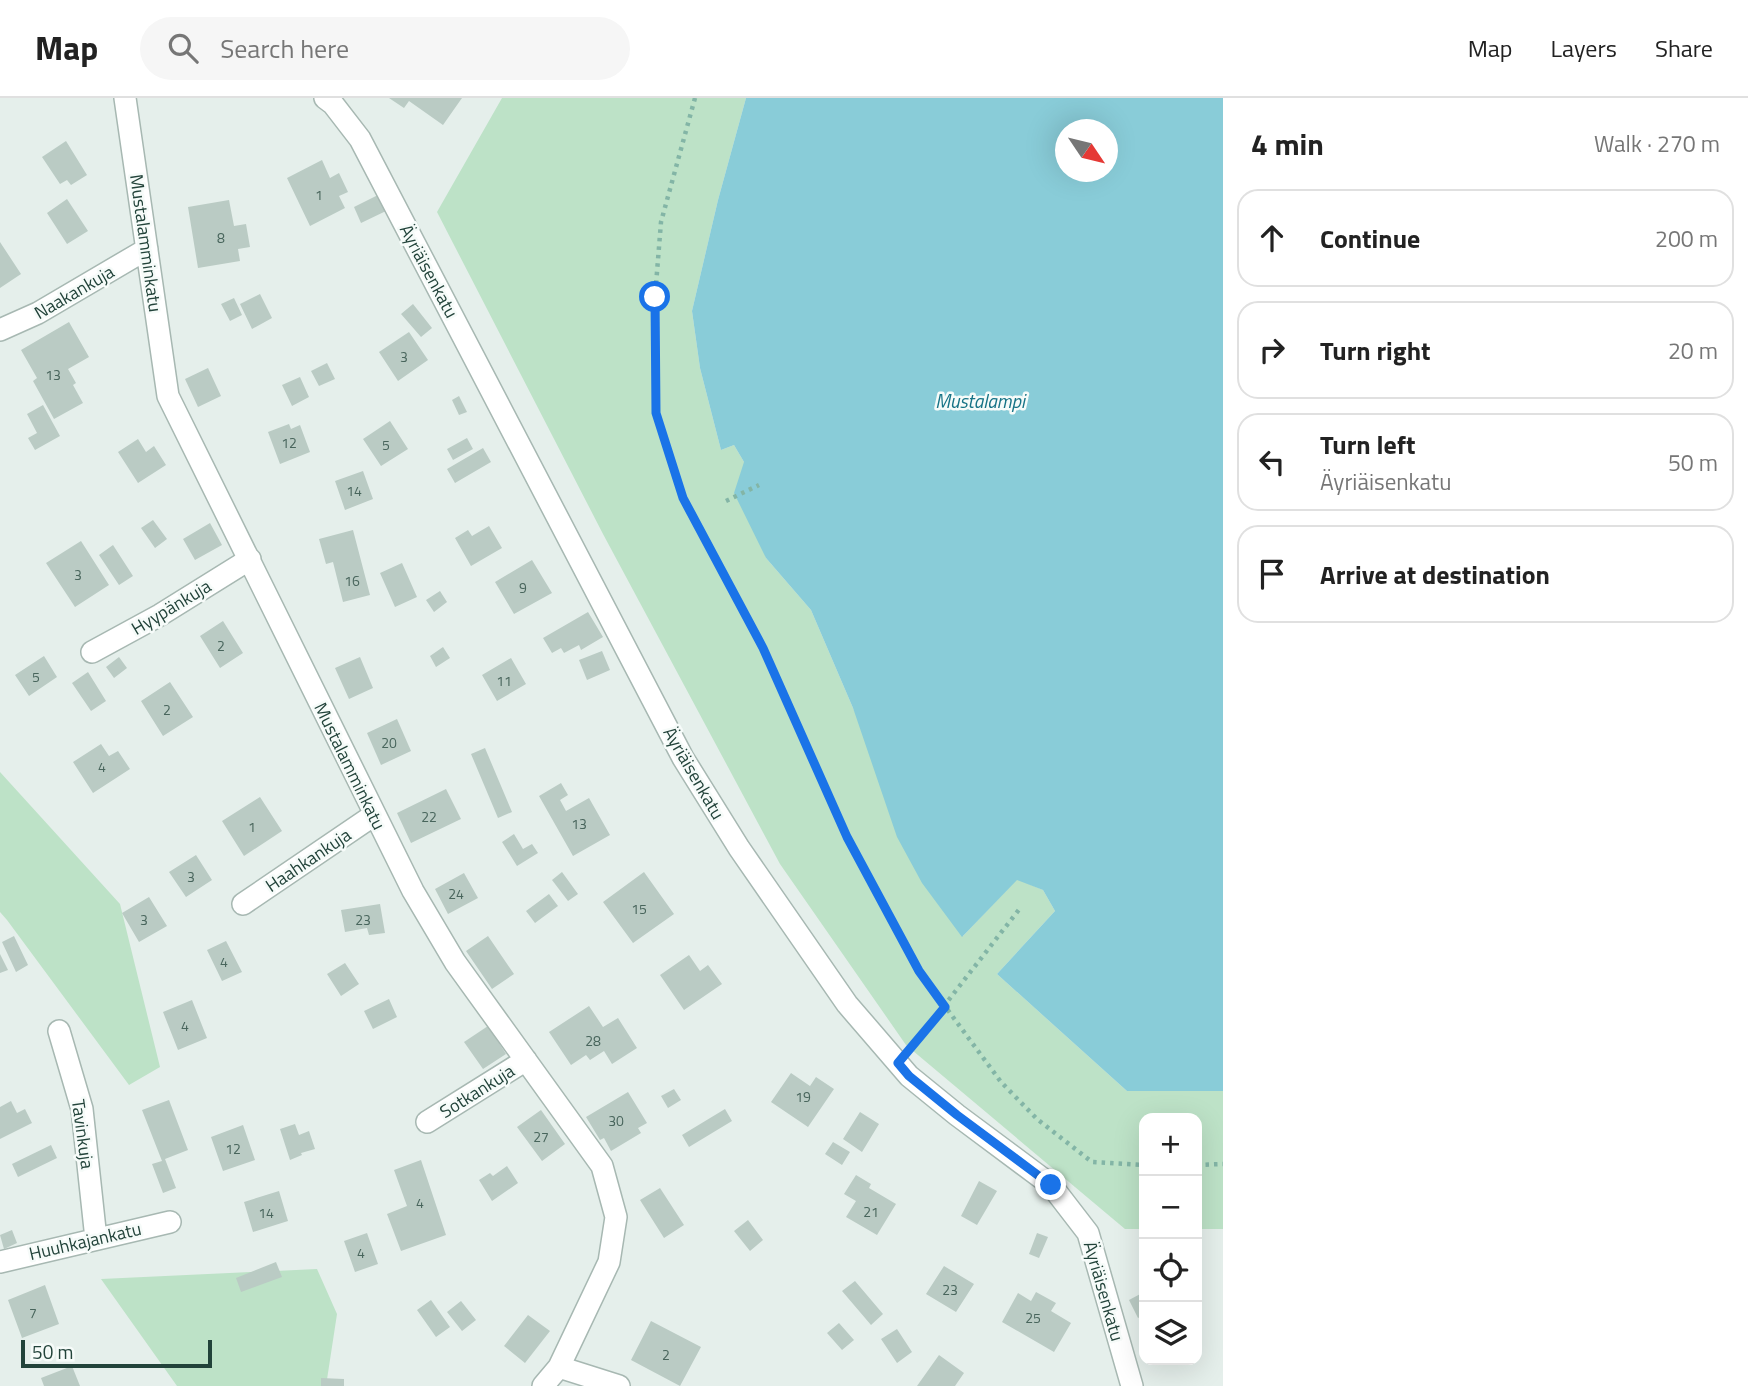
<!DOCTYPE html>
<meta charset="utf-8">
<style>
body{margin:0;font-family:"Titillium Web",sans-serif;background:#f6f6f6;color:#222}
.controls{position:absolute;right:21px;bottom:21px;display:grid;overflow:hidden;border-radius:14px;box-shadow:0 7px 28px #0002}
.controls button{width:63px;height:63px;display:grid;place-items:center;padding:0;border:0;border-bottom:2px solid #e0e0e0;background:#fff;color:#222;font:35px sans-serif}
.compass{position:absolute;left:1055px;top:21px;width:63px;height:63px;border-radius:50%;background:#fff;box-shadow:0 7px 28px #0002;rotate:125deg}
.scale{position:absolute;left:21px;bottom:18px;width:191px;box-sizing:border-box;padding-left:7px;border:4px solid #22433a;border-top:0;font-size:19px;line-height:24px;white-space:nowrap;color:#22433a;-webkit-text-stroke:5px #f6fbf9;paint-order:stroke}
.stop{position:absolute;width:21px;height:21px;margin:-16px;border:5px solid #1a73e8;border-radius:50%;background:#fff}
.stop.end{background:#1a73e8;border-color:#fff;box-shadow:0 2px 7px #0008}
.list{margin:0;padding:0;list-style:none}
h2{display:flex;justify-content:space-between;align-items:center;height:91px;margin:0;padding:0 28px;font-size:30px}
h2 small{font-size:23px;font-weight:400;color:#767676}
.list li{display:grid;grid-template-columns:46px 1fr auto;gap:21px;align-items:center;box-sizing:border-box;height:98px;margin:0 14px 14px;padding:0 14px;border:2px solid #e0e0e0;border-radius:21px}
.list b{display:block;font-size:26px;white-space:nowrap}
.list p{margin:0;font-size:23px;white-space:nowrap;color:#767676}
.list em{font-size:23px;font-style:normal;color:#767676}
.icon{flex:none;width:38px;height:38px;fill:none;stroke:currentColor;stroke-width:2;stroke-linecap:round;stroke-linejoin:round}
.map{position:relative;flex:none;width:1223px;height:1288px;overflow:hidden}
header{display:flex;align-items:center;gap:42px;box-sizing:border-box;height:98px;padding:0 35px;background:#fff;border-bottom:2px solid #e0e0e0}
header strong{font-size:33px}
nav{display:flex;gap:38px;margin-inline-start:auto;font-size:24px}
.search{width:490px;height:63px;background:#f6f6f6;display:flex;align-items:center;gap:18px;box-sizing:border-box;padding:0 24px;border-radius:38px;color:#767676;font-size:26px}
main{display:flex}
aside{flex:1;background:#fff}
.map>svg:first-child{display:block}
.green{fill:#bde2c7}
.water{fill:#89ccd8;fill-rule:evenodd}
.building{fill:#bacbc4}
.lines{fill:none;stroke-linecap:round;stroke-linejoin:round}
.minor-casing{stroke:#a7b8b2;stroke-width:24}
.path{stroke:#83b5a6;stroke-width:4.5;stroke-dasharray:3.5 5;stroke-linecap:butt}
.minor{stroke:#fff;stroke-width:21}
.route{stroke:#1a73e8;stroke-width:9}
.labels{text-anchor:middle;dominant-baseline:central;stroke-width:5;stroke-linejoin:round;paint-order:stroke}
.number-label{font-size:14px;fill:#48655c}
.street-label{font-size:18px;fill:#22433a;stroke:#f6fbf9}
.water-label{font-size:19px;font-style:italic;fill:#167386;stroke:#f6fbf9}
</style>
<header>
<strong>Map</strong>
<div class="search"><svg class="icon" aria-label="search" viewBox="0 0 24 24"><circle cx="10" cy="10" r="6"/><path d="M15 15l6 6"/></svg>Search here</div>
<nav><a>Map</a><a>Layers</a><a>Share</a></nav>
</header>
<main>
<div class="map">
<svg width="1223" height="1288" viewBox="0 0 1223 1288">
<rect width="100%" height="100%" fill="#e5efeb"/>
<path class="green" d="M502 0H746L718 102 692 213 700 270 721 352 734 347 744 364 766 460 811 512 853 610 963 838 1017 781 1043 792 1055 813 997 876 1127 993H1223V1131H1197V1020H1144V1131H1125L906 947 780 766 603 436 437 114Z
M0 674 120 806 160 969 129 987 7 822 0 814Z
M317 1171 337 1216 326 1288H177L101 1181Z"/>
<path class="water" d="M746 0H1223V993H1127L997 876 1055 813 1043 792 1017 782 962 839 922 785 897 739 853 610 811 512 766 460 734 395 744 364 734 347 721 352 700 270 692 213 718 102ZM1066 32H1108V74H1066Z"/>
<path class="building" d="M389 0H462L443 27 409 3 404 10Z
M66 43 87 77 71 87 67 82 60 86 42 59Z
M322 62 330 80 339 75 348 94 339 98 345 110 310 128 287 80Z
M378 97 386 113 361 125 354 109Z
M67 101 88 133 67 146 47 115Z
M229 102 234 128 246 126 250 149 238 151 240 163 198 170 188 109Z
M0 144 21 176 0 190Z
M260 196 272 220 252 231 240 206Z
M234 200 242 217 230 223 221 206Z
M413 206 432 230 421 239 401 216Z
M69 224 89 259 68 271 76 285 73 287 83 305 54 321 33 283 37 280 21 252Z
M409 234 428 262 398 283 379 254Z
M327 265 335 281 319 288 311 273Z
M208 270 221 298 198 309 185 281Z
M300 279 309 299 292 308 282 287Z
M459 298 467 314 459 317 452 302Z
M43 307 60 338 35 352 28 340 37 335 27 316Z
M390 323 408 351 381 368 363 341Z
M289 326 291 331 300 327 310 354 280 366 268 334Z
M467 340 473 351 453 362 447 351Z
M138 341 146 354 154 348 166 367 138 385 118 354Z
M483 350 491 364 455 385 447 371Z
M363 373 373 401 345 412 335 383Z
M153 422 167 441 155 450 141 430Z
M210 425 222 447 195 462 183 441Z
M489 428 502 450 471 468 455 440 468 432 472 438Z
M353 432 370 497 343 504 333 464 326 466 319 441Z
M81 443 109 487 75 509 46 465Z
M113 447 133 478 119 487 99 457Z
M532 462 552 495 514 516 495 484Z
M402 465 417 499 395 509 380 475Z
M440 493 447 504 434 514 426 502Z
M588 514 603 539 581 552 579 547 564 555 561 550 552 555 543 540Z
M223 523 243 555 220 570 200 538Z
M443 549 450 560 436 569 430 558Z
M602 553 610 572 587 582 579 562Z
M44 558 57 579 29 598 15 577Z
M119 559 127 570 114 580 106 569Z
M360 559 373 590 349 601 335 570Z
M511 560 526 586 497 603 482 577Z
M88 574 106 603 91 613 72 585Z
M170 584 193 619 163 638 141 603Z
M397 621 411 653 381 667 367 635Z
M101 646 109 658 118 653 130 671 93 695 73 664Z
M485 650 512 714 498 720 471 656Z
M561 685 568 697 560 702 566 713 589 700 610 737 573 758 539 698Z
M446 691 461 721 411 745 397 715Z
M260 699 282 733 244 758 222 723Z
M514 736 523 751 532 746 538 755 517 768 502 744Z
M196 757 212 782 186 799 169 774Z
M562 774 578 796 568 803 552 782Z
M644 774 674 816 633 845 603 804Z
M464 775 478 800 448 816 435 791Z
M549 796 558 808 535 825 526 813Z
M149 799 167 828 139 844 122 815Z
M380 806 385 835 369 837 367 830 345 834 341 812Z
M14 838 28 867 16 874 2 844Z
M488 838 514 876 492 891 466 853Z
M226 843 242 874 222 883 207 852Z
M0 856 8 872 0 875Z
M689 857 700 873 708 867 722 886 684 912 660 877Z
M345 865 359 886 341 898 327 876Z
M389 901 397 919 373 931 364 913Z
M192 902 207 940 178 952 163 914Z
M589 908 603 929 618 920 637 950 612 966 604 953 590 962 586 957 571 967 549 934Z
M488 928 506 956 483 971 464 944Z
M791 975 810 988 816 979 834 991 808 1029 771 1004Z
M674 991 681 1002 668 1010 661 998Z
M628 994 647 1025 638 1030 641 1035 611 1053 604 1040 600 1042 586 1019Z
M169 1002 188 1052 165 1061 176 1090 163 1095 152 1066 162 1063 142 1012Z
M11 1003 17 1015 25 1011 32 1025 0 1041V1009Z
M725 1011 732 1023 689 1049 682 1037Z
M541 1012 565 1046 542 1063 517 1029Z
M860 1014 879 1026 862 1054 843 1041Z
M295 1026 299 1037 309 1033 315 1051 301 1055 302 1057 290 1062 280 1031Z
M243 1027 255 1062 223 1073 211 1039Z
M833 1044 850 1054 842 1067 825 1056Z
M51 1047 57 1060 18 1079 12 1066Z
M421 1062 446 1137 401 1153 387 1116 407 1108 394 1072Z
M507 1068 518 1085 492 1103 479 1082 490 1075 493 1078Z
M856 1077 871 1086 869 1090 896 1106 877 1137 846 1119 856 1103 844 1096Z
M979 1083 997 1093 977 1127 961 1118Z
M660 1090 684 1127 664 1140 640 1102Z
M279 1093 288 1123 253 1134 244 1104Z
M748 1122 763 1142 750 1153 734 1133Z
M12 1132 17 1145 4 1151 0 1137Z
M367 1135 378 1166 355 1174 344 1143Z
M1037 1135 1048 1139 1039 1160 1029 1156Z
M276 1164 282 1179 241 1194 236 1180Z
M944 1168 974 1186 956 1214 926 1196Z
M855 1183 883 1216 871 1227 842 1193Z
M45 1187 59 1226 22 1240 8 1202Z
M1036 1194 1056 1205 1051 1213 1071 1225 1054 1254 1002 1224 1018 1195 1031 1203Z
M1144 1194V1217L1138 1220 1129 1202Z
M431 1202 450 1229 436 1239 417 1212Z
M461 1203 476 1222 462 1233 447 1214Z
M528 1217 550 1233 525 1265 504 1248Z
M651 1223 701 1249 680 1288 631 1262Z
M839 1225 854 1242 842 1252 827 1235Z
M897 1231 912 1254 897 1265 881 1241Z
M939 1257 964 1275 955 1288H917Z
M72 1268 80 1288H44L41 1280Z
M321 1280 344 1281V1288H321Z"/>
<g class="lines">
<defs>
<path id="minor" d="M125 0 168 298 413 793 455 864 602 1068 616 1119 609 1164 559 1269 543 1288
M325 0 333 6 360 41 683 660 739 750 847 906 909 978 957 1017 1051 1087 1088 1135 1132 1288
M0 232 38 215 147 151
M92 554 160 517 250 461
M243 806 374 717
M59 933 82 1011 96 1141
M427 1024 526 962
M0 1164 170 1124
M559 1269 619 1288"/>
</defs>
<use href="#minor" class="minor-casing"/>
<path class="path" d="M695 0 661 124 655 199 656 315 683 400 763 550 847 739 919 873 1001 984 1037 1021 1092 1064 1144 1067
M726 403 759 387
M912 949 1021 809
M1197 1067 1223 1066"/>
<use href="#minor" class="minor"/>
</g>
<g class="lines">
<path class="route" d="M655 199 656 315 683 400 763 550 847 739 919 873 945 909 898 965 909 978 957 1017 1051 1087"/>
</g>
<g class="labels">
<g class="number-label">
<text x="319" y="96">1</text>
<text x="221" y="139">8</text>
<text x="404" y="258">3</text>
<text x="53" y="276">13</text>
<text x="289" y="344">12</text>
<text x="386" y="346">5</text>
<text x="354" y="392">14</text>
<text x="78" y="476">3</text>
<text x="352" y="482">16</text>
<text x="523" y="489">9</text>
<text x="221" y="547">2</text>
<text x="36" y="578">5</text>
<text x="504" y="582">11</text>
<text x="167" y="611">2</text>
<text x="389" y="644">20</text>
<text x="102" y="668">4</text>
<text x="429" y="718">22</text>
<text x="579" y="725">13</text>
<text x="252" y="728">1</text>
<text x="191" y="778">3</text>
<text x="456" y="795">24</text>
<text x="639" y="810">15</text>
<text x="144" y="821">3</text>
<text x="363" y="821">23</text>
<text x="224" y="863">4</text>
<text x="185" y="927">4</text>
<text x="593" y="942">28</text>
<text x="803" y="998">19</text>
<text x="616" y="1022">30</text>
<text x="541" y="1038">27</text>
<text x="233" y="1050">12</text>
<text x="420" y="1104">4</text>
<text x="871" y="1113">21</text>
<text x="266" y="1114">14</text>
<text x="361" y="1154">4</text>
<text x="950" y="1191">23</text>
<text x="33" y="1214">7</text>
<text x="1033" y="1219">25</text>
<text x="666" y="1256">2</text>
</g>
<g class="street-label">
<text transform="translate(146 145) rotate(82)">Mustalamminkatu</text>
<text transform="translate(429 173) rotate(62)">Äyriäisenkatu</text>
<text transform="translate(74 194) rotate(-30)">Naakankuja</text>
<text transform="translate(171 509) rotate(-31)">Hyypänkuja</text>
<text transform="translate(350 668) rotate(64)">Mustalamminkatu</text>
<text transform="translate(694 675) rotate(60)">Äyriäisenkatu</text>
<text transform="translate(308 762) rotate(-34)">Haahkankuja</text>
<text transform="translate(477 993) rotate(-32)">Sotkankuja</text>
<text transform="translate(83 1036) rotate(82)">Tavinkuja</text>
<text transform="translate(85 1143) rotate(-13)">Huuhkajankatu</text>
<text transform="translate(1104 1193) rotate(74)">Äyriäisenkatu</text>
</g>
<g class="water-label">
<text x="980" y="302">Mustalampi</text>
</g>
</g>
</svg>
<div class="controls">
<button>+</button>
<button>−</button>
<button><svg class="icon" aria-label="locate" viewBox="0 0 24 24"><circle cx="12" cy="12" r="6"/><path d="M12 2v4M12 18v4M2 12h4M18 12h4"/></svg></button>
<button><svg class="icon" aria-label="layers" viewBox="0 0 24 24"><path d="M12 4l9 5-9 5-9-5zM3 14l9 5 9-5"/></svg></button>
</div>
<svg class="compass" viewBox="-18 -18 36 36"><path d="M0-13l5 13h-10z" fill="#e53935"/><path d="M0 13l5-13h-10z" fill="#767676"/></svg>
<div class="scale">50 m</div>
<div class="stop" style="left:655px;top:199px"></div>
<div class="stop end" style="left:1051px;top:1087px"></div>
</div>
<aside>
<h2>4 min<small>Walk · 270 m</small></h2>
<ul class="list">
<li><svg class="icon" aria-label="ahead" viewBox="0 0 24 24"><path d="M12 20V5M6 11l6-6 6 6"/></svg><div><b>Continue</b></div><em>200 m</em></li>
<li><svg class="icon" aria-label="right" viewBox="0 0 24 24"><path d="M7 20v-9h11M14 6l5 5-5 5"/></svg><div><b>Turn right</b></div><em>20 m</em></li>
<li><svg class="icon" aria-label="left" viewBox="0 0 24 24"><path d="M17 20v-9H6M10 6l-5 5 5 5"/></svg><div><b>Turn left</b><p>Äyriäisenkatu</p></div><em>50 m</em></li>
<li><svg class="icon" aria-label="arrive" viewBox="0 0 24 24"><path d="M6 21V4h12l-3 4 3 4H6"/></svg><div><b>Arrive at destination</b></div></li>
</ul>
</aside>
</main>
